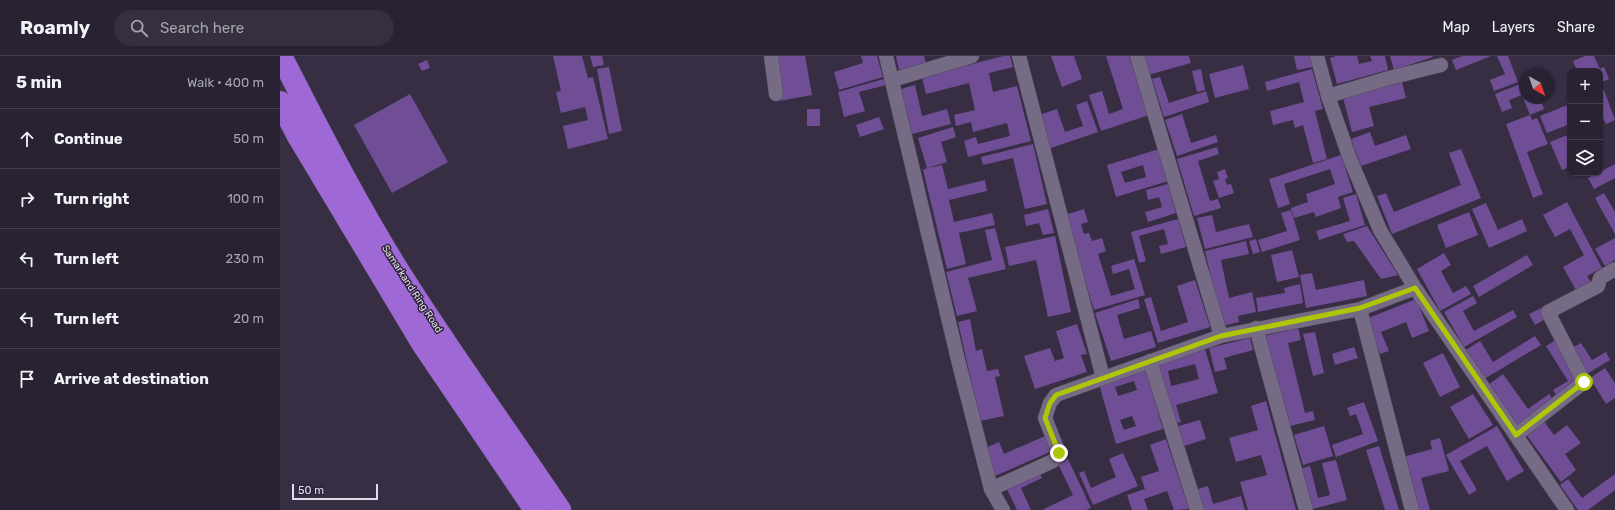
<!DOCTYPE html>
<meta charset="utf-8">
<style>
body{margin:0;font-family:Rubik,sans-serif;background:#352f3f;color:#f1f3f6}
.controls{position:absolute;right:12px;top:12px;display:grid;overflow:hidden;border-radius:8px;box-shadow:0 1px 3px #0004}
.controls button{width:36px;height:36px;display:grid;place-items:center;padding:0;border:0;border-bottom:1px solid #453f4e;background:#292233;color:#f1f3f6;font:20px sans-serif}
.compass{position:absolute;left:1239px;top:12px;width:36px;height:36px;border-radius:50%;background:#292233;box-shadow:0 1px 3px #0004;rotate:140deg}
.scale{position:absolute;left:12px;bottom:10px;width:86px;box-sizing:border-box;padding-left:4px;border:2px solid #e2ddeb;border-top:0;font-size:11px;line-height:14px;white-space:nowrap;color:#e2ddeb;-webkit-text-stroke:3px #2d2439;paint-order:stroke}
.stop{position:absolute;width:12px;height:12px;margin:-9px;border:3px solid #aec508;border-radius:50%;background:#fff}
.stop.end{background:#aec508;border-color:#fff;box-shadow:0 1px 4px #0008}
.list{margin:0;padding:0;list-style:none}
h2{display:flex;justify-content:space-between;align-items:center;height:52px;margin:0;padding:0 16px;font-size:17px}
h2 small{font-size:13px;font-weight:400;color:#a5a4ac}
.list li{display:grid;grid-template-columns:26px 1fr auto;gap:12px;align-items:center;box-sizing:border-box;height:60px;padding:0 16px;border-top:1px solid #453f4e}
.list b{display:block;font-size:15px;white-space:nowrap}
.list em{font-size:13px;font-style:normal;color:#a5a4ac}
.icon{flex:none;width:22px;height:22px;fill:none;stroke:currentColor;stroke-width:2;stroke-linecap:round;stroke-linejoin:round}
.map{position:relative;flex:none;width:1335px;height:454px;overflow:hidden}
header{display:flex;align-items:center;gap:24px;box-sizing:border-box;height:56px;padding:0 20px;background:#292233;border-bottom:1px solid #453f4e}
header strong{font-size:19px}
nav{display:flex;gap:22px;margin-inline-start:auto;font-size:14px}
.search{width:280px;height:36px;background:#352f3f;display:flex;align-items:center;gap:10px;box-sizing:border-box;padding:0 14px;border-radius:22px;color:#a5a4ac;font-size:15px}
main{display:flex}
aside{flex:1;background:#292233}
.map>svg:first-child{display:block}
.building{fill:#6f4e95;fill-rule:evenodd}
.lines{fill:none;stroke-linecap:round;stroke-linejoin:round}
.street-casing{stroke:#524a5c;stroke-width:15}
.highway-casing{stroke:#524a5c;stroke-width:23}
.street{stroke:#766b84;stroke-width:14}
.highway{stroke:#9e69d6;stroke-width:22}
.route{stroke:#aec508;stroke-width:5}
.labels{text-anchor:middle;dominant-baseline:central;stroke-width:3;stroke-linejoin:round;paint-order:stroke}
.street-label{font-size:10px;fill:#e2ddeb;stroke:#2d2439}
</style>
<header>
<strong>Roamly</strong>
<div class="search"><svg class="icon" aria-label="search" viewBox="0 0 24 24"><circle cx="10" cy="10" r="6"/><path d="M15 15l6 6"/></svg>Search here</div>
<nav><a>Map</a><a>Layers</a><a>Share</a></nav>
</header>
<main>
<aside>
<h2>5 min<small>Walk · 400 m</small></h2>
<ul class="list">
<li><svg class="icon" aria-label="ahead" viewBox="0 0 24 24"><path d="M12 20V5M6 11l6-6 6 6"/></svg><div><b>Continue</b></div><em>50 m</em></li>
<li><svg class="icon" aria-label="right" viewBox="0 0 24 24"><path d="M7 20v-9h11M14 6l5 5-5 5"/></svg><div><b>Turn right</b></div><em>100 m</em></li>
<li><svg class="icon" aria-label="left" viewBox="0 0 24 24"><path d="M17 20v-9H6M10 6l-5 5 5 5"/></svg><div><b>Turn left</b></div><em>230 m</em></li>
<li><svg class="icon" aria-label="left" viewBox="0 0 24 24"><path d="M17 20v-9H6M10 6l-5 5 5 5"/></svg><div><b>Turn left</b></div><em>20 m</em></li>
<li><svg class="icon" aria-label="arrive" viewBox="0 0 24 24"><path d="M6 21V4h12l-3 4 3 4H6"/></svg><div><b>Arrive at destination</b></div></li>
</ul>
</aside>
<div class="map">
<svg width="1335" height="454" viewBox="0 0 1335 454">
<rect width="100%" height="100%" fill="#372e44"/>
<path class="building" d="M273 0H302L308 22 313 21 328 83 288 93 283 70 308 64 305 51 281 57 276 36 281 35Z
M310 0H322L324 9 313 11Z
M492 0H525L532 39 499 45Z
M581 0H597L603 21 559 34 554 16 583 7Z
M616 0H644L646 7 619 14Z
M723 0H730L733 11 709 17 713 36 737 30 751 85 688 101 684 85 696 81 698 88 730 80 727 67 693 76 691 66 676 70 674 59 695 54 689 27 646 38 642 21Z
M771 0H794L802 23 782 31Z
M826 0H849L869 59 821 75 809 39 822 35 829 58 843 53Z
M863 0H909L911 7 868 19Z
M1014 0H1031L1033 11 1017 14Z
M1056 0H1077L1079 8 1092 5 1090 0H1105L1108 14 1057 28 1050 2Z
M1110 0H1152L1153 1 1114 14Z
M1182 0H1211L1176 14 1172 4Z
M1217 0H1228L1238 26 1214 35 1210 24 1225 18Z
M1305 0H1314L1320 13 1324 11 1329 23 1320 27V15H1297L1293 5Z
M147 4 150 12 142 15 138 8Z
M963 9 969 33 935 42 929 18Z
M329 11 342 75 329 78 317 13Z
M921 13 925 34 917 36 912 15Z
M1032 13 1043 53 1035 55 1047 103 1033 107 1023 69 1015 72 1013 64 993 69 990 55 1024 46 1019 26 987 35 985 26Z
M880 21 889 47 926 35 929 46 884 61 872 23Z
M1121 22 1126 42 1089 51 1094 70 1072 76 1062 38Z
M604 23 606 29 579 36 585 55 564 61 558 36Z
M1245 26V42H1260L1264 53 1250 59 1242 39 1229 44 1232 52 1222 56 1215 38Z
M635 29 642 60 667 53 671 68 632 78 621 33Z
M1324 34 1335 64 1326 68 1320 56V36Z
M130 38 168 106 112 137 74 69Z
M807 45 818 76 768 93 756 60 777 53 785 76 803 70 796 49Z
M1290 48V68L1267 77 1260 60Z
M527 53H540V70H527Z
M902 58 911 87 936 79 938 86 897 100 885 64Z
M1250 59 1252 64 1257 62 1268 88 1247 96 1263 138 1253 142 1226 68Z
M599 61 604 73 580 81 576 69Z
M673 71 676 81 661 86 667 106 647 112 638 82Z
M1090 76 1095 90 1126 79 1131 93 1081 110 1071 83Z
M1290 78V111L1282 114 1270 86Z
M753 88 767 148 745 153 733 102 703 109 701 101Z
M937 91 939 98 918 105 930 145 938 143 941 152 914 160 897 103Z
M879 93 888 125 836 141 827 109ZM863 109 866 121 845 127 841 116Z
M1181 93 1201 142 1112 178 1097 140 1106 137 1114 156 1181 129 1169 97Z
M1061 99 1073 136 1058 141 1061 152 1036 161 1034 156 1014 162 1011 152 1028 146 1026 138 1055 128 1050 113 1004 128 1010 148 998 152 989 123Z
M1335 108V122L1314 133 1308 122Z
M662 109 668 133 705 124 707 135 669 144 674 166 712 157 715 169 679 177 686 208 667 213 643 114 647 112Z
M945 113 948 122 945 123 947 129 951 128 954 137 939 142 933 125 939 123 937 116Z
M888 128 896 157 868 166 865 156 882 151 879 141 868 144 866 134Z
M1324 137 1335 156V178L1315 142Z
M1076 138 1085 169 1039 184 1036 175 1070 165 1063 142Z
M1287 146 1322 212 1307 220 1311 226 1296 234 1283 211 1304 199 1290 173 1275 181 1263 159Z
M1206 147 1218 174 1242 163 1247 175 1209 192 1192 153Z
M768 153 774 177 763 179 759 167 746 170 744 159Z
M804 153 808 166 801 168 804 178 809 177 812 185 822 182 826 195 818 198 831 240 855 233 849 213 833 218 831 210 854 203 865 239 814 254 785 159Z
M1011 154 1020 184 982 196 978 184 1007 175 1001 157Z
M1189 156 1198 179 1166 192 1157 169Z
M932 159 936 176 969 168 973 181 925 193 917 162Z
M898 163 906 191 881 198 879 190 888 188 884 173 859 180 866 205 859 207 851 176Z
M1087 170 1118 219 1101 223 1074 185 1067 186 1063 178Z
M715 172 726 213 688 222 697 255 677 260 666 216 712 204 705 174Z
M775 180 791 256 768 261 756 204 729 210 725 191Z
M1335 182V204L1325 210 1315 193Z
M976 183 980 196 973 198 969 185Z
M966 185 969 198 941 204 949 242 972 236 976 256 958 260 959 266 942 270 925 195Z
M1012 194 1019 221 997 226 991 199Z
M1164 197 1171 209 1161 215 1173 237 1186 230 1191 238 1160 255 1137 213Z
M1247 199 1253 209 1199 241 1193 230Z
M1032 217 1036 234 1084 224 1087 240 1026 252 1020 219Z
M915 224 930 271 878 287 864 243 871 241 881 275 908 266 897 230Z
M1020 228 1023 247 978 256 976 242 1005 237 1004 232Z
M1193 240 1197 247 1183 255 1194 275 1233 254 1237 261 1184 291 1164 256Z
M858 243 860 252 837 259 844 283 871 275 876 291 831 305 815 257Z
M1136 243 1149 275 1132 282 1126 266 1101 276 1109 295 1100 298 1086 263Z
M1261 252 1267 262 1255 269 1249 258Z
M690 263 696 295 702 293 707 315 718 313 720 320 715 321 724 360 700 365 678 266Z
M797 268 807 298 801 299 807 316 755 333 744 300 770 292 775 305 784 302 776 275Z
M1018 272 1021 284 1008 287 1025 357 1033 355 1035 364 1006 371 984 280Z
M1035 276 1044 317 1033 320 1023 278Z
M1255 280 1261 289 1204 323 1186 294 1200 285 1213 306Z
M970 282 973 294 944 302 947 313 935 316 929 292Z
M1277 283 1299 327 1277 341 1273 334 1288 325 1266 290Z
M1301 287 1312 304 1326 296 1330 304 1305 319 1290 293Z
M1074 291 1078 302 1055 309 1052 298Z
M925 293 938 337 896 349 901 366 891 368 874 307ZM915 308 919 323 891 330 888 315Z
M1163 297 1180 331 1160 341 1143 307Z
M865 310 883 373 836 388 819 328ZM854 325 857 334 838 340 835 331ZM852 360 856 370 844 374 840 364Z
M1325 312 1335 327V342L1326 348 1310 322Z
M1223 318 1248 353 1269 338 1275 346 1238 372 1208 329Z
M1193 338 1213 369 1189 383 1170 351Z
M986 345 1016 454H968L960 426 987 419 981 399 956 406 949 382 978 374 971 350Z
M1084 346 1098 385 1056 401 1052 389 1083 378 1076 358 1070 360 1067 352Z
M920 364 926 383 901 391 895 371Z
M1263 364 1274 379 1287 369 1301 387 1285 398 1296 414 1281 426 1245 377Z
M1044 370 1053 400 1023 409 1014 379Z
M1217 370 1244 415 1227 425 1207 390 1180 405 1197 434 1189 439 1166 399Z
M765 380 772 395 715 420 703 393 719 386 724 398Z
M1160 382 1169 415 1141 422 1150 454H1137L1123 401 1152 393 1150 385Z
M886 383 909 453 894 454 887 435 864 443 868 454H852L847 439 865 433 861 421 879 415 870 389Z
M1099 390 1119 454H1105L1086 394Z
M843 397 858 430 813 449 799 417 804 415 811 432 836 421 829 403Z
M788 403 811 452 806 454H762L793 439 778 408Z
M1056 404 1067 444 1029 454 1019 413 1030 410 1038 442 1050 439 1042 407Z
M759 416 762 422 741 432 751 454H737L726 431Z
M1335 418V434L1308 454H1298L1280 429 1288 423 1302 442Z
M928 430 933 448 961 440 965 454H920L915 434Z"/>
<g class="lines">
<defs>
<path id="street" d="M491 0 496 38
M606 0 679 308 711 433 723 454
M739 0 823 322
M857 0 941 280
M1037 0 1048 40 1070 103 1100 174 1135 232 1287 454
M612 24 692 0
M1048 40 1109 22 1161 9
M1080 253 1132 454
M976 272 1026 454
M870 305 917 454
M1236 379 1304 326 1268 256 1318 230 1320 222 1335 213
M711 433 773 405 779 397 765 362 770 347 776 339 941 280 1080 253 1135 232"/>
<path id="highway" d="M1 0C42 80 83 161 132 236 180 310 231 381 280 454
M0 46 18 80 142 287 255 454"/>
</defs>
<use href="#street" class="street-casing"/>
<use href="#highway" class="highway-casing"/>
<use href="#street" class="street"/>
<use href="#highway" class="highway"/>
</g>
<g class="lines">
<path class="route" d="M779 397 765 362 770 347 776 339 941 280 1080 252 1135 232 1236 379 1304 326"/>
</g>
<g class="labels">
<g class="street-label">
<text transform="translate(132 233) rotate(57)">Samarkand Ring Road</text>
</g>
</g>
</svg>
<div class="controls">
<button>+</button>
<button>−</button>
<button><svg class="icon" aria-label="layers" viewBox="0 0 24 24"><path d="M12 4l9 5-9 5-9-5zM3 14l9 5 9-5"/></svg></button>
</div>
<svg class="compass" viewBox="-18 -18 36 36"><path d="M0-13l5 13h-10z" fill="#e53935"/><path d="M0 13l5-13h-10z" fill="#a5a4ac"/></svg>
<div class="scale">50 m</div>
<div class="stop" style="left:1304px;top:326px"></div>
<div class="stop end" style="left:779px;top:397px"></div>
</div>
</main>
